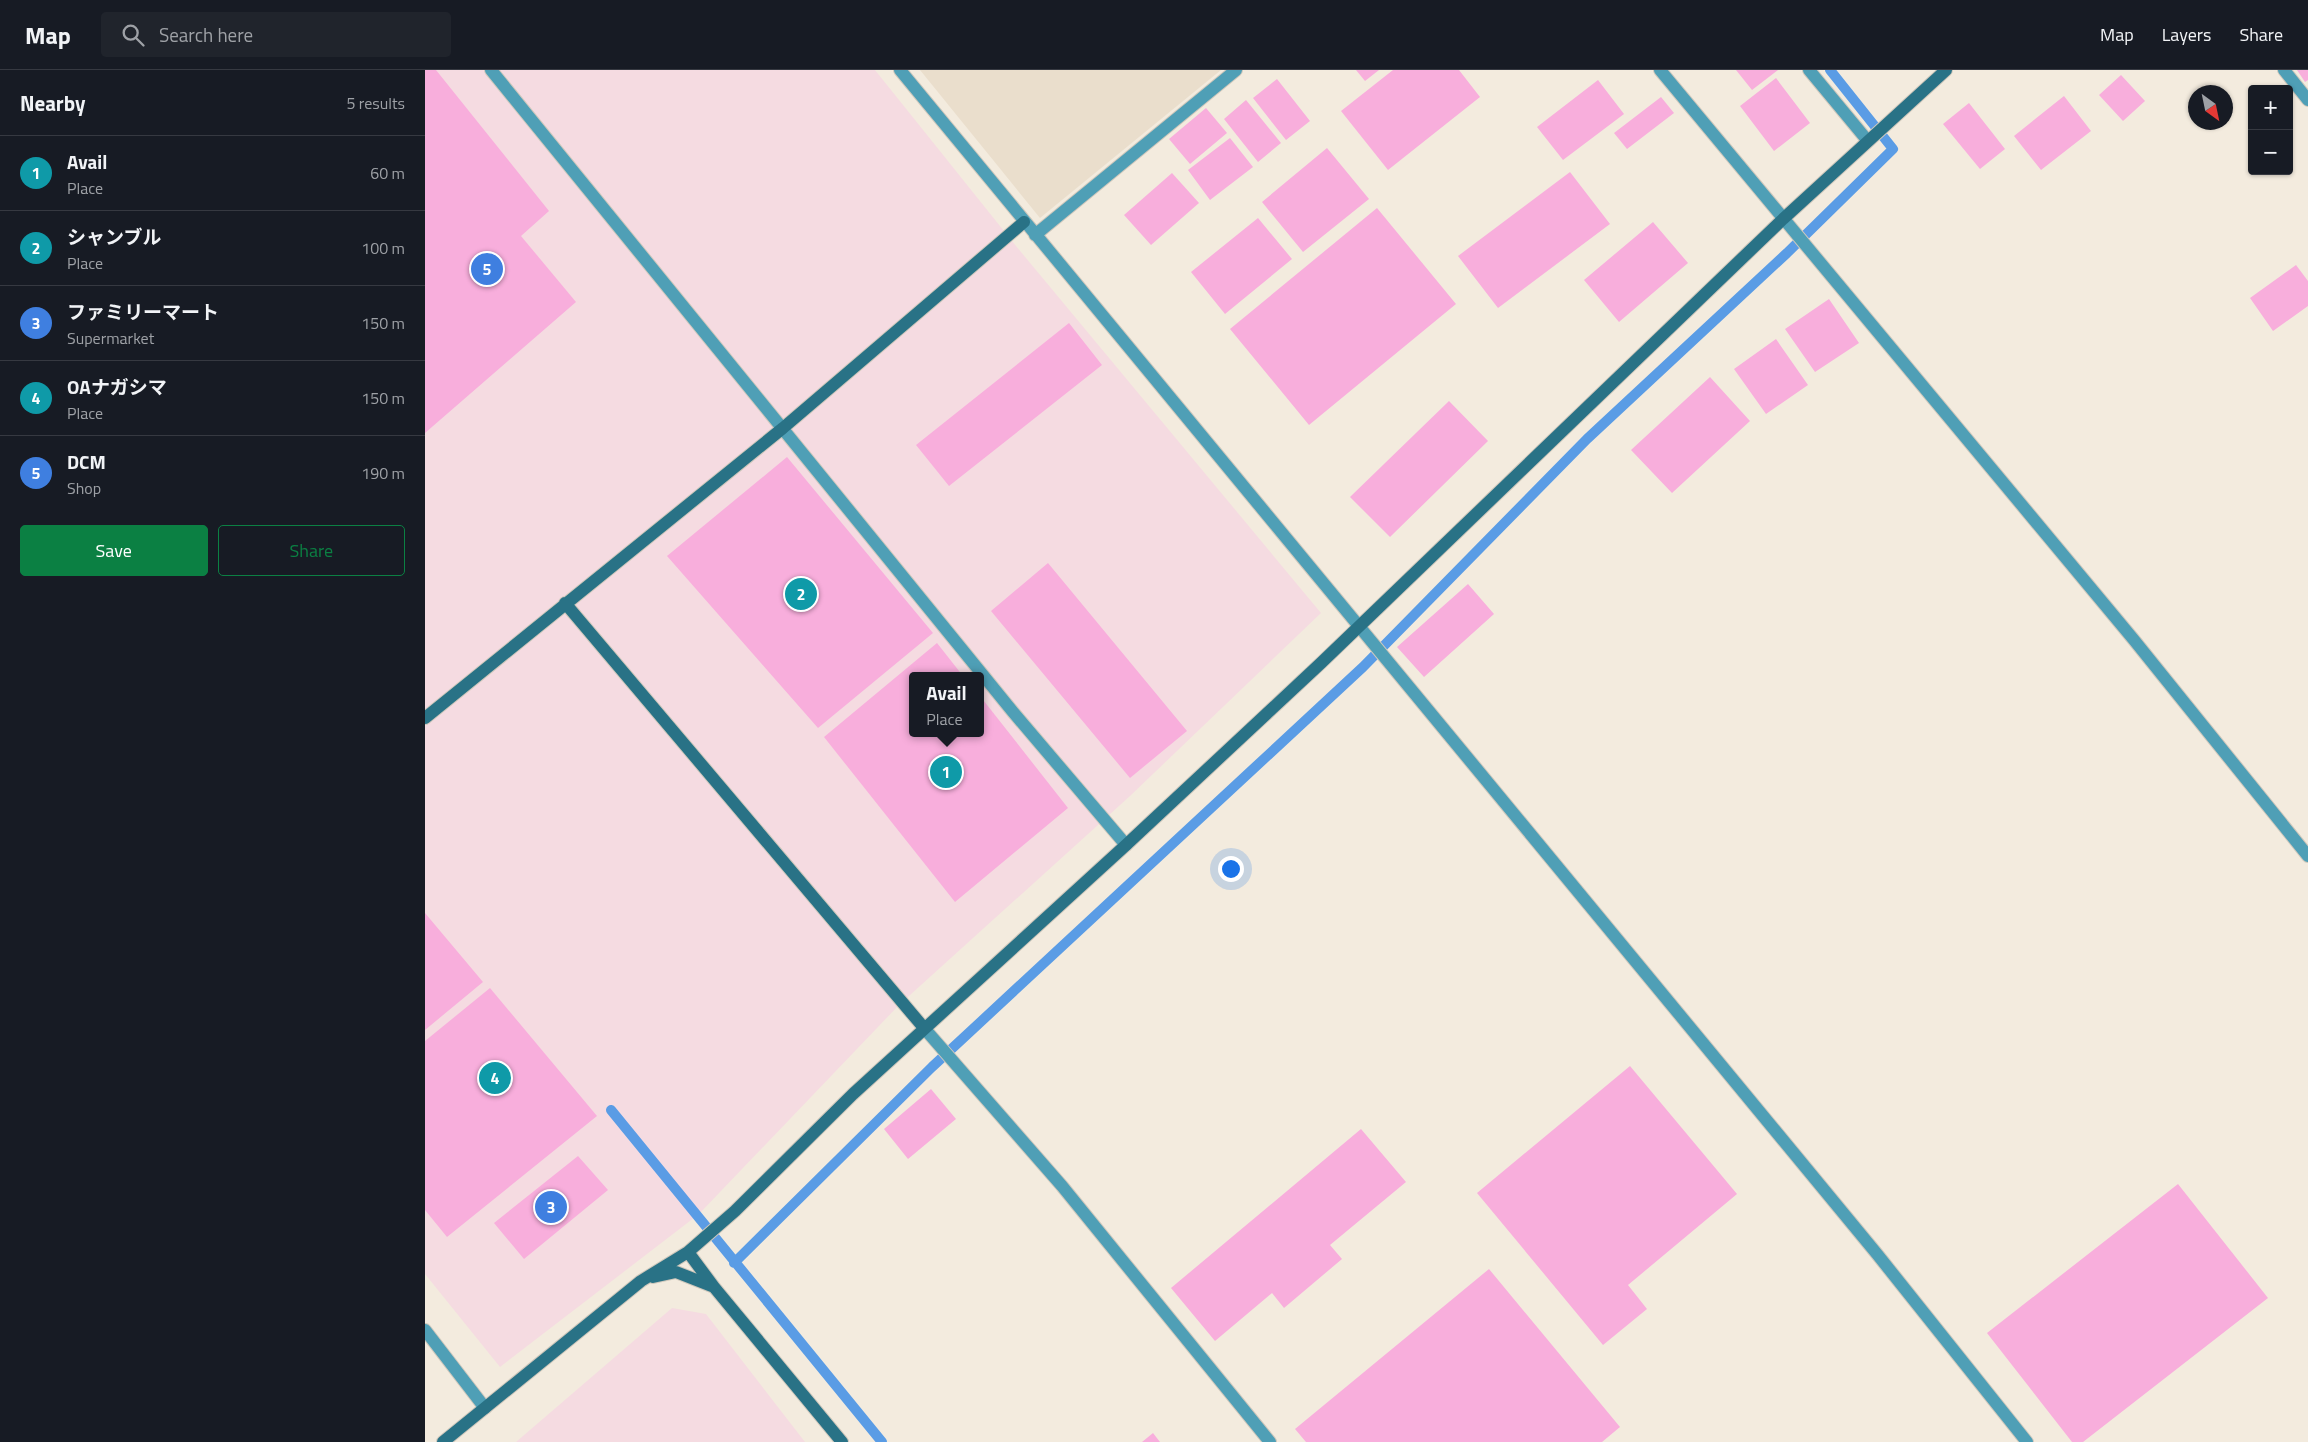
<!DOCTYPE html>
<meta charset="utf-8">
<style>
body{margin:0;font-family:"Titillium Web","Noto Sans JP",sans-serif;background:#20242c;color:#f1f3f6}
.controls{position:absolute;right:15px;top:15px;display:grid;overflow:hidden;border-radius:5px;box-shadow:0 1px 4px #0004}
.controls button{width:45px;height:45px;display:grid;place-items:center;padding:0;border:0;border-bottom:1px solid #363941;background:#171b24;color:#f1f3f6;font:25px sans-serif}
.compass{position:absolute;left:1763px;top:15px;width:45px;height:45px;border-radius:50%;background:#171b24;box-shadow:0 1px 4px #0004;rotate:147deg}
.you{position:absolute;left:805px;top:798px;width:18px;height:18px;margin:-12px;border:4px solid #fff;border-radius:50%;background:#1a73e8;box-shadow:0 0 0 8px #1a73e833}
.badge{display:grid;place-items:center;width:32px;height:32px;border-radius:50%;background:#0b8043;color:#fff;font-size:16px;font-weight:700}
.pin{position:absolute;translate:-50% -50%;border:2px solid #fff;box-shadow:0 1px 5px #0006}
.popup{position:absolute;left:484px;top:602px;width:75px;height:65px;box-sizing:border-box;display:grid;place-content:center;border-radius:5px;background:#171b24;filter:drop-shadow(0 1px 4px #0005);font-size:16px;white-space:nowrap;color:#9ea1a6}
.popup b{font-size:19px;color:#f1f3f6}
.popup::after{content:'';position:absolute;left:50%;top:100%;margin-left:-10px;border:10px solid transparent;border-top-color:#171b24}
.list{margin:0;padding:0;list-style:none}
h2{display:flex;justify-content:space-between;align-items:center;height:65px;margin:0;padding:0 20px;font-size:21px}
h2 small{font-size:16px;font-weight:400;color:#9ea1a6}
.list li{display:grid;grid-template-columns:32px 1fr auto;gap:15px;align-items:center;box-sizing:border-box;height:75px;padding:0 20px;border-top:1px solid #363941}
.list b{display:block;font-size:19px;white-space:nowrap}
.list p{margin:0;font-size:16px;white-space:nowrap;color:#9ea1a6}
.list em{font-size:16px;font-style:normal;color:#9ea1a6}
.actions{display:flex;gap:10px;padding:15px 20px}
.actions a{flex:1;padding:11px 0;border:1px solid #0b8043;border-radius:5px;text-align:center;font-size:18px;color:#0b8043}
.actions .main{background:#0b8043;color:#fff}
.icon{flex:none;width:28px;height:28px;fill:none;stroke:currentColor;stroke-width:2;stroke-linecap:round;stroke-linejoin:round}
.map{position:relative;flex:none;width:1883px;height:1372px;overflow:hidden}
header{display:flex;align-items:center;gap:30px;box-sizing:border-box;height:70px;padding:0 25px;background:#171b24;border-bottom:1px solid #363941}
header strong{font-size:24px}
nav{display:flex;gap:28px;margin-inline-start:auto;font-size:18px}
.search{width:350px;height:45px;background:#20242c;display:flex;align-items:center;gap:12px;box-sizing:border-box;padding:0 18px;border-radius:5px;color:#9ea1a6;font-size:19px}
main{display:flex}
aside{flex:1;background:#171b24}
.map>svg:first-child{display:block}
.commercial{fill:#f5dbe1;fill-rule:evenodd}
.built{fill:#eadecc}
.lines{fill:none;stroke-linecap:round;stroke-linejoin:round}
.stream{stroke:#5a9ce5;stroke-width:10}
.building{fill:#f8aedc}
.lane-casing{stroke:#cfc8bc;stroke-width:14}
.street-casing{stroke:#cfc8bc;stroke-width:14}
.secondary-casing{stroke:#cfc8bc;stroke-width:14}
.lane{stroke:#4f9fb6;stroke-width:12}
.street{stroke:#4f9fb6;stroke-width:12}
.secondary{stroke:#297286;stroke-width:12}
</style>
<header>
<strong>Map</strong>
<div class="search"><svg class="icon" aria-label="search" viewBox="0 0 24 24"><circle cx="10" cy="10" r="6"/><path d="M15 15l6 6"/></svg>Search here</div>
<nav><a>Map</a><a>Layers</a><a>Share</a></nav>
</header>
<main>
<aside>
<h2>Nearby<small>5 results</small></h2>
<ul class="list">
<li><span class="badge" style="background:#0f9aa8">1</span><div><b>Avail</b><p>Place</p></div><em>60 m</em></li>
<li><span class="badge" style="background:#0f9aa8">2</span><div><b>シャンブル</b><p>Place</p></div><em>100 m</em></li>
<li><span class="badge" style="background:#3f7fe0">3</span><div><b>ファミリーマート</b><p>Supermarket</p></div><em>150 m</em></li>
<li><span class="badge" style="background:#0f9aa8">4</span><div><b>OAナガシマ</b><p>Place</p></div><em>150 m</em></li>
<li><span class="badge" style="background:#3f7fe0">5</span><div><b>DCM</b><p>Shop</p></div><em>190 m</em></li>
</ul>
<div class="actions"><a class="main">Save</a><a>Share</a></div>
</aside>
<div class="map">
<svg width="1883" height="1372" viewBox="0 0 1883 1372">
<rect width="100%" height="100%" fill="#f3ebde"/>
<path class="commercial" d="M0 0H450L591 176 896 543 705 726 474 935 274 1144 75 1297 0 1204ZM487 606H555V663H487Z
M247 1238 281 1244 380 1372H91Z"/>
<path class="built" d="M495 0H796L615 148Z"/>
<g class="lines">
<path class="stream" d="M186 1040 457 1372
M309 1193 507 997 938 597 1162 369 1362 183 1468 79 1405 0"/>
</g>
<path class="building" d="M0 0H11L124 141 96 166 151 232 0 363Z
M931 0H954L940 11Z
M968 0H1034L1055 27 963 100 916 41Z
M1311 0H1353L1327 20Z
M1872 0H1883V10L1880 12Z
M1696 5 1720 31 1698 51 1674 25Z
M1351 8 1385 53 1349 81 1315 36Z
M852 9 885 51 861 70 828 28Z
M1173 10 1199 44 1138 90 1112 57Z
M1639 26 1666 61 1616 100 1589 66Z
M1236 27 1249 43 1202 79 1189 63Z
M821 30 856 73 833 92 799 49Z
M1544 33 1580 79 1555 99 1518 54Z
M781 38 802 63 765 94 744 69Z
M805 68 828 97 785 130 763 100Z
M902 78 944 129 878 182 837 132Z
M1145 102 1185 154 1073 238 1033 186Z
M747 103 774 133 726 175 699 145Z
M952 138 1031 234 884 355 805 259Z
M833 148 867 189 800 244 766 202Z
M1228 152 1263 193 1194 252 1159 210Z
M1871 195 1883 211V236L1848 261 1825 228Z
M1404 229 1434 273 1390 302 1360 259Z
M644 253 677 295 524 416 491 375Z
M1351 269 1383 315 1341 344 1309 299Z
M1285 307 1325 351 1247 423 1206 380Z
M1024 331 1063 371 965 467 925 427Z
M362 387 508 563 393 658 242 486Z
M623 493 762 661 705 708 566 541Z
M1043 514 1069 544 999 607 972 577Z
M512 573 538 606H487V663H555V626L643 738 530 832 399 667Z
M0 843 58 912 0 960Z
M65 918 172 1046 22 1167 0 1140V971Z
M1205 996 1312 1124 1203 1215 1222 1239 1178 1275 1052 1123Z
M506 1019 531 1049 483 1089 459 1059Z
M936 1059 981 1112 905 1175 917 1189 859 1238 847 1223 790 1271 746 1218Z
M153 1086 183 1120 99 1189 69 1153Z
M1753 1114 1843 1228 1658 1372H1647L1562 1263Z
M1064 1199 1195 1357 1177 1372H881L870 1359Z
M728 1363 735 1372H717Z"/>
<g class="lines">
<defs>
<path id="lane" d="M66 0 588 642 701 775"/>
<path id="street" d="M475 0 1452 1184 1602 1372
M1235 0 1709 570 1883 786
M1384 0 1442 70
M1859 0 1883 30
M610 165 811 0
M499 958 637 1116 845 1372
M0 1260 60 1338"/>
<path id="secondary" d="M140 533 499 958
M0 648 358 358 599 152
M263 1182 289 1217 417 1372
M228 1207 251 1202 289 1217
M18 1372 216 1211 263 1182 310 1141 428 1024 701 775 896 593 1358 149 1521 0"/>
</defs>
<use href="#lane" class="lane-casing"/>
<use href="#street" class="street-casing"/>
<use href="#secondary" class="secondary-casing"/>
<use href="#lane" class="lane"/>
<use href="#street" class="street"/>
<use href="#secondary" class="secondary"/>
</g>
</svg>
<div class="controls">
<button>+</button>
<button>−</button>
</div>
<svg class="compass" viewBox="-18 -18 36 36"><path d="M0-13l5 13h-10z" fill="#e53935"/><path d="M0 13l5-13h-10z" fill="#9ea1a6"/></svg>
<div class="you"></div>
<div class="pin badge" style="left:521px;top:702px;background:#0f9aa8">1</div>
<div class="popup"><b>Avail</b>Place</div>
<div class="pin badge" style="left:376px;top:524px;background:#0f9aa8">2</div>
<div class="pin badge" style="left:126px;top:1137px;background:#3f7fe0">3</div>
<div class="pin badge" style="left:70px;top:1008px;background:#0f9aa8">4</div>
<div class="pin badge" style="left:62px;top:199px;background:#3f7fe0">5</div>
</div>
</main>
